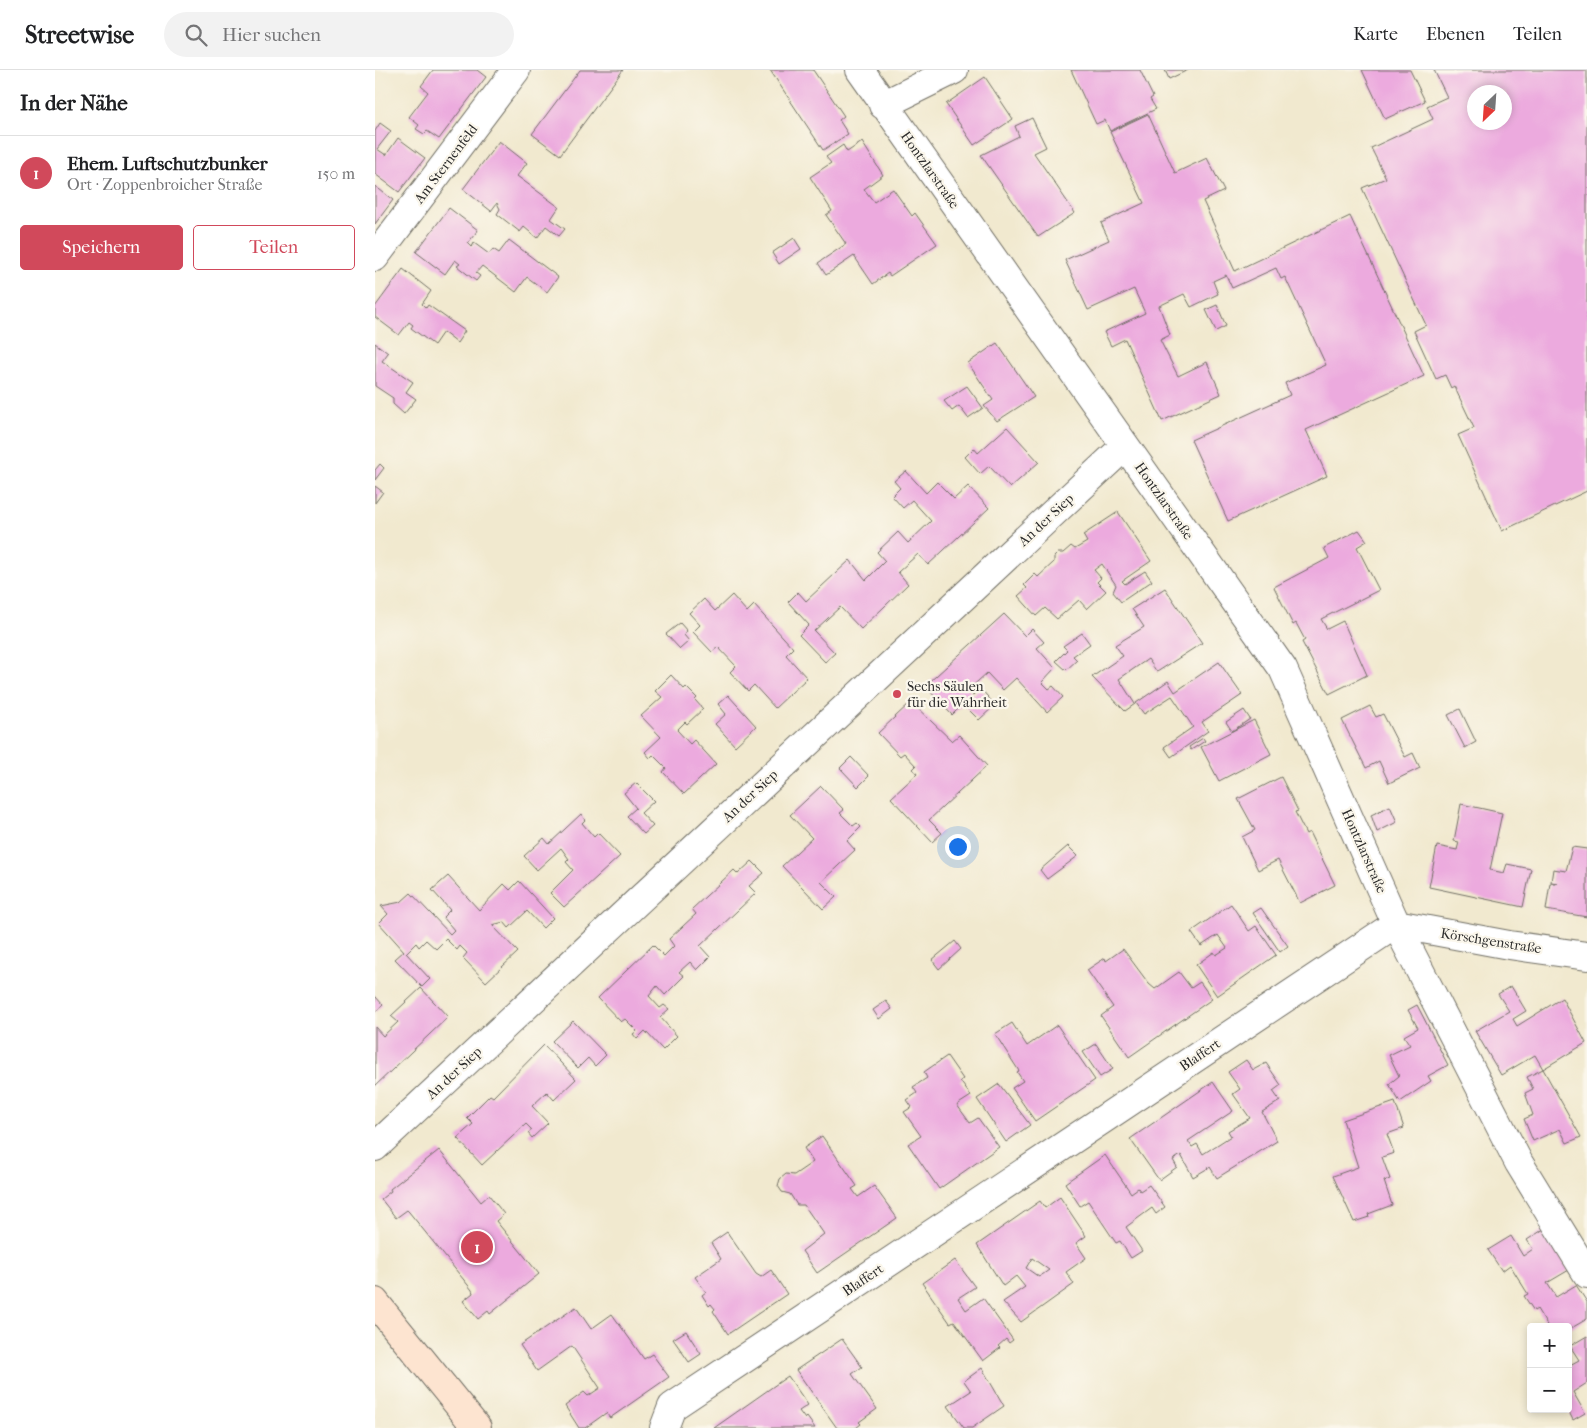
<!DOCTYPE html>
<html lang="de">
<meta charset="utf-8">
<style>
body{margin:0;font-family:"IM FELL French Canon",serif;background:#f2f2f2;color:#202124}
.controls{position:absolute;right:15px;bottom:15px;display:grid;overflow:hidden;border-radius:5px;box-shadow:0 2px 8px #0003}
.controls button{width:45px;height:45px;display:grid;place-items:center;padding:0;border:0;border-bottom:1px solid #e0e0e0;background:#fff;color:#202124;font:25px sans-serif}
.compass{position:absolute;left:1092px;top:15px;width:45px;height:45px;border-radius:50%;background:#fff;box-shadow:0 2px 8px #0003;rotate:205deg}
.you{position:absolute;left:582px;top:776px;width:18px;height:18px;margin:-12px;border:4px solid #fff;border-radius:50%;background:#1a73e8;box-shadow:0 0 0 8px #1a73e833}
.badge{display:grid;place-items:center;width:32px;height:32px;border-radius:50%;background:#d1495b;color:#fff;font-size:16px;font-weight:700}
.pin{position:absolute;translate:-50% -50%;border:2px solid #fff;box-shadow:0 1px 5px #0006}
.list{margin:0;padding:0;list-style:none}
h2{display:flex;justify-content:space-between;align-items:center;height:65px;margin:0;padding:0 20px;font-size:21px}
h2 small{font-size:16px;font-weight:400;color:#757577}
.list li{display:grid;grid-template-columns:32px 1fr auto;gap:15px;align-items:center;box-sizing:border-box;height:75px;padding:0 20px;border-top:1px solid #e0e0e0}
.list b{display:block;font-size:19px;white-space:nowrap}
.list p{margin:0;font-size:16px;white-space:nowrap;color:#757577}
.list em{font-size:16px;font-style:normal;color:#757577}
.actions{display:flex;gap:10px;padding:15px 20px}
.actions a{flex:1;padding:11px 0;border:1px solid #d1495b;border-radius:5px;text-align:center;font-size:18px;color:#d1495b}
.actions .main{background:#d1495b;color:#fff}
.icon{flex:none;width:28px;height:28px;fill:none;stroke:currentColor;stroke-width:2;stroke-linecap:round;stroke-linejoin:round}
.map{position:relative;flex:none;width:1212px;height:1358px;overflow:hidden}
header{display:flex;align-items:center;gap:30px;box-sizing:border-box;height:70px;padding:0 25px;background:#fff;border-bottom:1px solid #e0e0e0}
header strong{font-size:24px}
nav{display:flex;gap:28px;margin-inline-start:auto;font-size:18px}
.search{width:350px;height:45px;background:#f2f2f2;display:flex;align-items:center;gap:12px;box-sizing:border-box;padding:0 18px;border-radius:28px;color:#757577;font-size:19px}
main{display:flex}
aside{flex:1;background:#fff}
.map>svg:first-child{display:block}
.building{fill:#ecaade;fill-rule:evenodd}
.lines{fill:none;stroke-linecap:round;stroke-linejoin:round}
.street-casing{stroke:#706e64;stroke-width:30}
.secondary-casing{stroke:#706e64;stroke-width:30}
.street{stroke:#fff;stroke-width:28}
.secondary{stroke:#fde4d0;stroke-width:28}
.poi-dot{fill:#d1495b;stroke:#fbf7ec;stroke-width:2}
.labels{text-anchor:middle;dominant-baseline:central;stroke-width:4.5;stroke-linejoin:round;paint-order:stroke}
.street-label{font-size:14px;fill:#2b2b2b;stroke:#fbf7ec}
.poi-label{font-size:14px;fill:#2b2b2b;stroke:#fbf7ec;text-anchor:start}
</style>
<header>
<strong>Streetwise</strong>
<div class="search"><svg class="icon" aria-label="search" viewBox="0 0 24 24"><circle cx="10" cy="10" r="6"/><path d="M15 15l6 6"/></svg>Hier suchen</div>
<nav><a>Karte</a><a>Ebenen</a><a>Teilen</a></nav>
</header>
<main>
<aside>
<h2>In der Nähe<small></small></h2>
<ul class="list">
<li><span class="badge">1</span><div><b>Ehem. Luftschutzbunker</b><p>Ort · Zoppenbroicher Straße</p></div><em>150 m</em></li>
</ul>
<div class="actions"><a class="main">Speichern</a><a>Teilen</a></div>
</aside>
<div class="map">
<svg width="1212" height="1358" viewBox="0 0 1212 1358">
<rect width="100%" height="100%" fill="#fbf7ec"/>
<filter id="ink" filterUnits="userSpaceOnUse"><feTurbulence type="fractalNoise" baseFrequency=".02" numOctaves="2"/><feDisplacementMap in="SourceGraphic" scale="10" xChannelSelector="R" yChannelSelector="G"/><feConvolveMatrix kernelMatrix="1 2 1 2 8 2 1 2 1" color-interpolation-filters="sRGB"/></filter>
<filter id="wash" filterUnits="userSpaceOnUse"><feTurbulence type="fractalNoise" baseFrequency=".0096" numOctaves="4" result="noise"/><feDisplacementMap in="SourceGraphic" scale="20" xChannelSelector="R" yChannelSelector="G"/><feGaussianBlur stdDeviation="1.12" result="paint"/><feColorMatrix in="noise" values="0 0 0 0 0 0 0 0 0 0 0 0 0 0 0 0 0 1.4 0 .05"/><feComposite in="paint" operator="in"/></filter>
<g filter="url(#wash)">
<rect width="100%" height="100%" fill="#f1e9cf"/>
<g id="blocks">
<path class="building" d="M58 0H102L111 7 64 69 52 61 49 64 41 59 44 55 34 47 53 22 46 16Z
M205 0H248L185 85 157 64Z
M395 0H438L469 46 464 50 473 64 448 80Z
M696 0H765L778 27 775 29 781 39 735 61 730 50 721 54Z
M790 0H813L794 9Z
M987 0H1035L1050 31 1010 49Z
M1059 0H1212V421L1127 461 1083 365 1099 358 1079 316 1076 318 1070 305 1061 309 1039 261 1051 255 987 118 1011 108 996 78 1058 49 1052 36 1072 27ZM1100 22H1130V52H1100Z
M610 7 638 49 599 75 571 34Z
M773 44 800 103 832 88 849 121 828 131 860 201 975 146 1049 306 931 360 952 406 853 451 816 370 915 325 910 313 951 295 910 207 906 209 901 198 857 218 851 205 838 211 843 224 816 237 809 224 784 236 795 265 785 270 803 306 832 292 846 324 787 351 750 269 736 276 729 262 770 243 759 219 713 240 690 190 734 170 726 153 769 133 735 62Z
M657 48 671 77 659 83 700 143 663 167 606 85 644 66 640 56Z
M5 53 16 61 2 79 11 85 23 68 50 88 24 122 0 104V61Z
M124 71 152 93 142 106 184 137 176 149 190 159 184 166 171 156 162 168 149 157 145 162 122 144 125 139 122 133 116 141 88 119Z
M487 72 508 105 489 119 499 132 518 119 537 146 540 143 562 174 515 206 513 203 498 214 479 186 451 205 443 193 471 174 451 145 457 141 435 107 456 93 451 87 468 75 472 82Z
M0 116 18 130 0 154Z
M74 138 103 160 93 173 97 177 99 173 114 184 118 179 124 183 134 170 183 207 172 222 152 207 141 222 107 196 101 203 105 206 101 211 82 196 85 194 80 190 70 204 41 182Z
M419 168 426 179 404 194 397 183Z
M28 199 56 221 47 234 51 238 53 235 90 261 82 273 68 262 59 275 36 258 38 255 34 252 24 265 0 247V237Z
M842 235 851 256 841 261 831 240Z
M0 273 13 283 7 291 38 312 31 322 41 329 29 344 18 334V328L0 316Z
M622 273 659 327 622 351 609 336 618 330 593 293Z
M592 316 608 338 593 348 584 336 577 341 569 331Z
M632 357 664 392 635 418 614 396 605 404 590 387 599 378 603 383Z
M5 394 9 398 0 410V400Z
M531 401 551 423 562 412 579 429 593 416 614 438 553 495 543 484 523 502 533 514 486 559 465 537 439 561 460 583 450 592 424 565 434 555 413 532 423 522 431 531 475 490 491 510 510 491 502 482 523 462 533 473 556 451 537 430 528 438 517 426 525 418 519 411Z
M0 416 8 422 0 433Z
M743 442 776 491 747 511 750 514 770 501 777 511 746 532 738 522 741 515 727 494 719 500 726 508 722 512 731 521 712 539 704 530 682 549 670 538 661 546 643 526 652 518 649 515 660 504 663 507 679 492V487L683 483H688L696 476 700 479 712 472 708 465Z
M984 460 992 471 982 477 1004 520 946 549 952 559 968 551 992 605 954 624 927 572 930 570 921 553 918 555 899 517 954 488 949 478Z
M790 518 827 573 782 602 773 589 744 609 760 634 750 641 717 607 748 586 740 575 769 557 757 539Z
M357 525 372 542 379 535 418 578 411 585 432 608 400 638 379 615 373 621 355 602 361 596 343 577 337 582 318 562 325 555 314 543 329 529 340 541Z
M629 544 650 566 657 559 669 572 662 578 680 598 667 612 674 619 678 616 688 627 672 642 641 608 628 620 612 603 593 620 598 625 605 618 620 635 604 650 588 634 577 645 550 616Z
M305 553 312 561 309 565 314 571 305 579 291 564Z
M707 563 715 574 698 586 702 590 691 600 681 591 692 580 688 576Z
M844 592 867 625 827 652 833 661 796 687 789 677 818 657 797 626 769 644 761 633 793 611 800 622Z
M296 605 309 619 311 617 322 628 320 630 328 639 312 654 310 652 302 660 315 674 319 670 341 694 309 724 288 702 291 698 278 685 275 688 270 682 286 667 266 646 287 627 280 621Z
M353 625 381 656 360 676 340 654 351 644 343 634Z
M536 632 577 671 584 665 612 696 554 750 567 763 557 772 516 728 542 704 538 699 541 696 529 683 525 686 503 663Z
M995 636 1001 647 1008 644 1030 687 1038 683 1045 698 1014 713 1004 691 991 698 967 650Z
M1085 639 1101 672 1090 678 1073 645Z
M869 640 875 649 857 661 851 652Z
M879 650 896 684 844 711 826 677Z
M828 668 830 671 816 680 814 677Z
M476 687 494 706 483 717 465 698Z
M906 707 923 741 920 742 931 764 934 762 960 815 925 833 903 790 883 800 867 767 880 760 863 729Z
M261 713 279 731 266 743 278 756 269 764 252 746 261 738 249 723Z
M446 716 469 740 465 743 478 756 482 753 486 757 472 771 480 780 446 812 461 827 448 839 407 796 437 768 415 745Z
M1086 734 1127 743 1115 800 1129 803 1132 794 1156 799 1148 837 1054 817 1062 776 1082 780 1084 772 1079 771Z
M1015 736 1022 752 1002 762 996 745Z
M206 744 210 750 207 753 219 767 223 763 245 786 189 837 175 823 198 800 191 792 194 789 186 778 162 800 149 786 169 768 174 774Z
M693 776 703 786 672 809 665 800Z
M1197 777 1212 779V847L1171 840 1175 813H1183L1176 812 1178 799 1191 801Z
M377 791 389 803 374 816 381 823 325 876 335 887 322 900 315 892 304 902 309 906 290 925 282 916 274 926 285 938 289 935 294 939 285 947 302 966 288 980 270 961 262 969 258 964 262 961 250 949 246 952 223 928 278 875 289 886 299 876 294 869 321 844 317 839 359 800 363 804Z
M73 806 104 840 129 814 135 820 144 811 178 848 168 858 152 841 134 858 129 852 117 855 143 882 111 912 88 888 92 883 85 876 82 880 71 869 61 879 51 870 44 877 41 873 31 883 55 909 47 917 20 889 29 881 4 853 13 844 6 836 26 832 36 823 75 864 79 860 68 847 75 840 57 820Z
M856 834 874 861 881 856 901 885 842 926 821 895 839 882 841 885 852 878 843 865 826 876 816 862Z
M886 838 913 876 905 882 878 843Z
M580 871 586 879 564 899 557 890Z
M748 879 774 914 780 919 804 902 816 918 825 912 837 929 754 987 726 946 738 937 712 900 730 888 731 891Z
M1136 916 1151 941 1138 949 1142 956 1187 928 1211 973 1168 999 1160 985 1126 1005 1100 961 1134 941 1123 924Z
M46 918 73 947 0 1016V957L8 966 23 952 16 946Z
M0 926 8 935 0 942Z
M511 931 517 939 504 949 498 940Z
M1042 935 1073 995 1053 1006 1056 1011 1025 1032 1014 1014 1024 1006 1014 985 1035 975 1029 966 1043 958 1033 940Z
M198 951 231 985 220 996 213 988 203 998 177 971Z
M637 953 652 976 682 955 720 1010 660 1051 637 1018 648 1011 642 1002 644 1001 620 964Z
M721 974 738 999 725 1007 708 982Z
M169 975 201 1009 179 1030 172 1022 157 1036 173 1053 157 1068 153 1063 157 1060 151 1054 107 1095 82 1068 98 1054 92 1048 115 1025 118 1027Z
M572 986 588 1009 585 1011 596 1026 582 1035 595 1053 603 1048 624 1077 564 1119 533 1074 546 1066 529 1042 537 1037 532 1030 542 1023 538 1017 552 1008 549 1002Z
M871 990 878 1000 891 993 906 1015 898 1021 905 1031 887 1042 902 1071 842 1108 835 1097 818 1107 806 1085 798 1090 802 1097 784 1110 755 1069 838 1012 858 1041 813 1071 817 1077 822 1074 828 1084 856 1066 853 1061 875 1048 858 1024 865 1019 853 1002Z
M1168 999 1206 1067 1192 1073 1185 1059 1158 1071 1149 1049 1158 1045 1150 1023 1158 1019 1152 1007Z
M624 1014 655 1055 631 1072 602 1029Z
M1020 1032 1029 1058 1012 1064 1019 1083 1007 1087 1015 1109 1009 1111 1017 1135 993 1144 994 1147 979 1152 958 1106 983 1097 968 1050Z
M447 1066 482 1116 477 1119 483 1127 499 1116 522 1148 442 1203 427 1181 449 1164 429 1135H422L415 1124 407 1122 403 1116 405 1109 411 1104 419 1105 438 1092 429 1078Z
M64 1080 106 1132 114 1125 129 1144 121 1151 164 1204 115 1244 113 1241 103 1249 88 1231 98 1223 97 1220 34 1142 32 1140 21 1148 6 1129 16 1121 15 1119Z
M730 1085 756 1123 763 1118 765 1121 774 1115 790 1137 781 1144 777 1138 751 1157 767 1181 756 1188 745 1171 741 1173 713 1131 705 1136 690 1113Z
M685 1127 711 1166 701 1173 711 1188 691 1202 699 1214 646 1252 628 1232 650 1217 641 1206 628 1216 602 1175 665 1131 670 1138ZM657 1188 674 1200 664 1207 651 1198Z
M1169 1159 1194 1200 1172 1213 1181 1227 1201 1215 1212 1232V1249L1193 1260V1257H1173L1162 1239 1159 1241 1149 1226 1153 1224 1135 1195 1127 1201 1113 1180 1136 1166 1148 1186 1158 1179 1152 1170Z
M352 1162 381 1204 386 1207 396 1200 412 1224 353 1264 338 1241 340 1239 336 1234 334 1236 327 1225 331 1222 320 1207 346 1189 336 1173Z
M580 1190 600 1217 583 1228 591 1240 608 1228 638 1270 634 1273 631 1269 623 1276 625 1278 608 1291 579 1251 575 1253 547 1213Z
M201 1237 216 1259 237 1244 269 1289 277 1284 294 1307 235 1348 231 1343 210 1358H204L190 1336 209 1322 213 1326 225 1318 197 1276 162 1301 145 1275Z
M311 1261 326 1284 314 1292 298 1269Z
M1212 1266V1313L1198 1322 1210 1343 1198 1350 1193 1340 1195 1329 1193 1325V1296L1204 1290 1195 1276Z
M467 1269 487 1297 477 1304 502 1339 484 1352 486 1354 481 1358H462L421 1300Z
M607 1298 629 1336 597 1358H589L573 1336 596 1321 589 1311Z
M413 1306 433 1335 424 1341 430 1349 432 1347 440 1358H339Z"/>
</g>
</g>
<g filter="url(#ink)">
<use href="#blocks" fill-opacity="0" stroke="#706e64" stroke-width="1"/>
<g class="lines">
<defs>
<path id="street" d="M485 0 908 599 1021 854 1144 1093 1212 1204
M508 35 579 0
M0 187 141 0
M1021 854 1134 875 1212 886
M0 1077 750 376
M289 1358 297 1337 1021 854"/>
<path id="secondary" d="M0 1232 102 1358"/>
</defs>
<use href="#street" class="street-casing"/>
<use href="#secondary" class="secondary-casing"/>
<use href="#street" class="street"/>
<use href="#secondary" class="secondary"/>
</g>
</g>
<circle class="poi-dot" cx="522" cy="624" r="5"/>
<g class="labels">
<g class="street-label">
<text transform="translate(71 94) rotate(-53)">Am Sternenfeld</text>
<text transform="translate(555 100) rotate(55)">Hontzlarstraße</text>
<text transform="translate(789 431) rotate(55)">Hontzlarstraße</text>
<text transform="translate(671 450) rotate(-43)">An der Siep</text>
<text transform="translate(375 726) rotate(-43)">An der Siep</text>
<text transform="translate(989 781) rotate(66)">Hontzlarstraße</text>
<text transform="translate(1116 871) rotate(9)">Körschgenstraße</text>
<text transform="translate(825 985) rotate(-34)">Blaffert</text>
<text transform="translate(79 1003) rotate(-43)">An der Siep</text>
<text transform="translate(488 1210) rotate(-34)">Blaffert</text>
</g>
<g class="poi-label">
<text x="532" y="616">Sechs Säulen<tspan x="532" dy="16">für die Wahrheit</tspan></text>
</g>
</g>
</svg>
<div class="controls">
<button>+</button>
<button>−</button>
</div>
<svg class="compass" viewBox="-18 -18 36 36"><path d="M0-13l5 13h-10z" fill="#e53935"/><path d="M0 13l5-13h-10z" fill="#757577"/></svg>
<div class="you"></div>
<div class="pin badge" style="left:102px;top:1177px">1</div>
</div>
</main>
